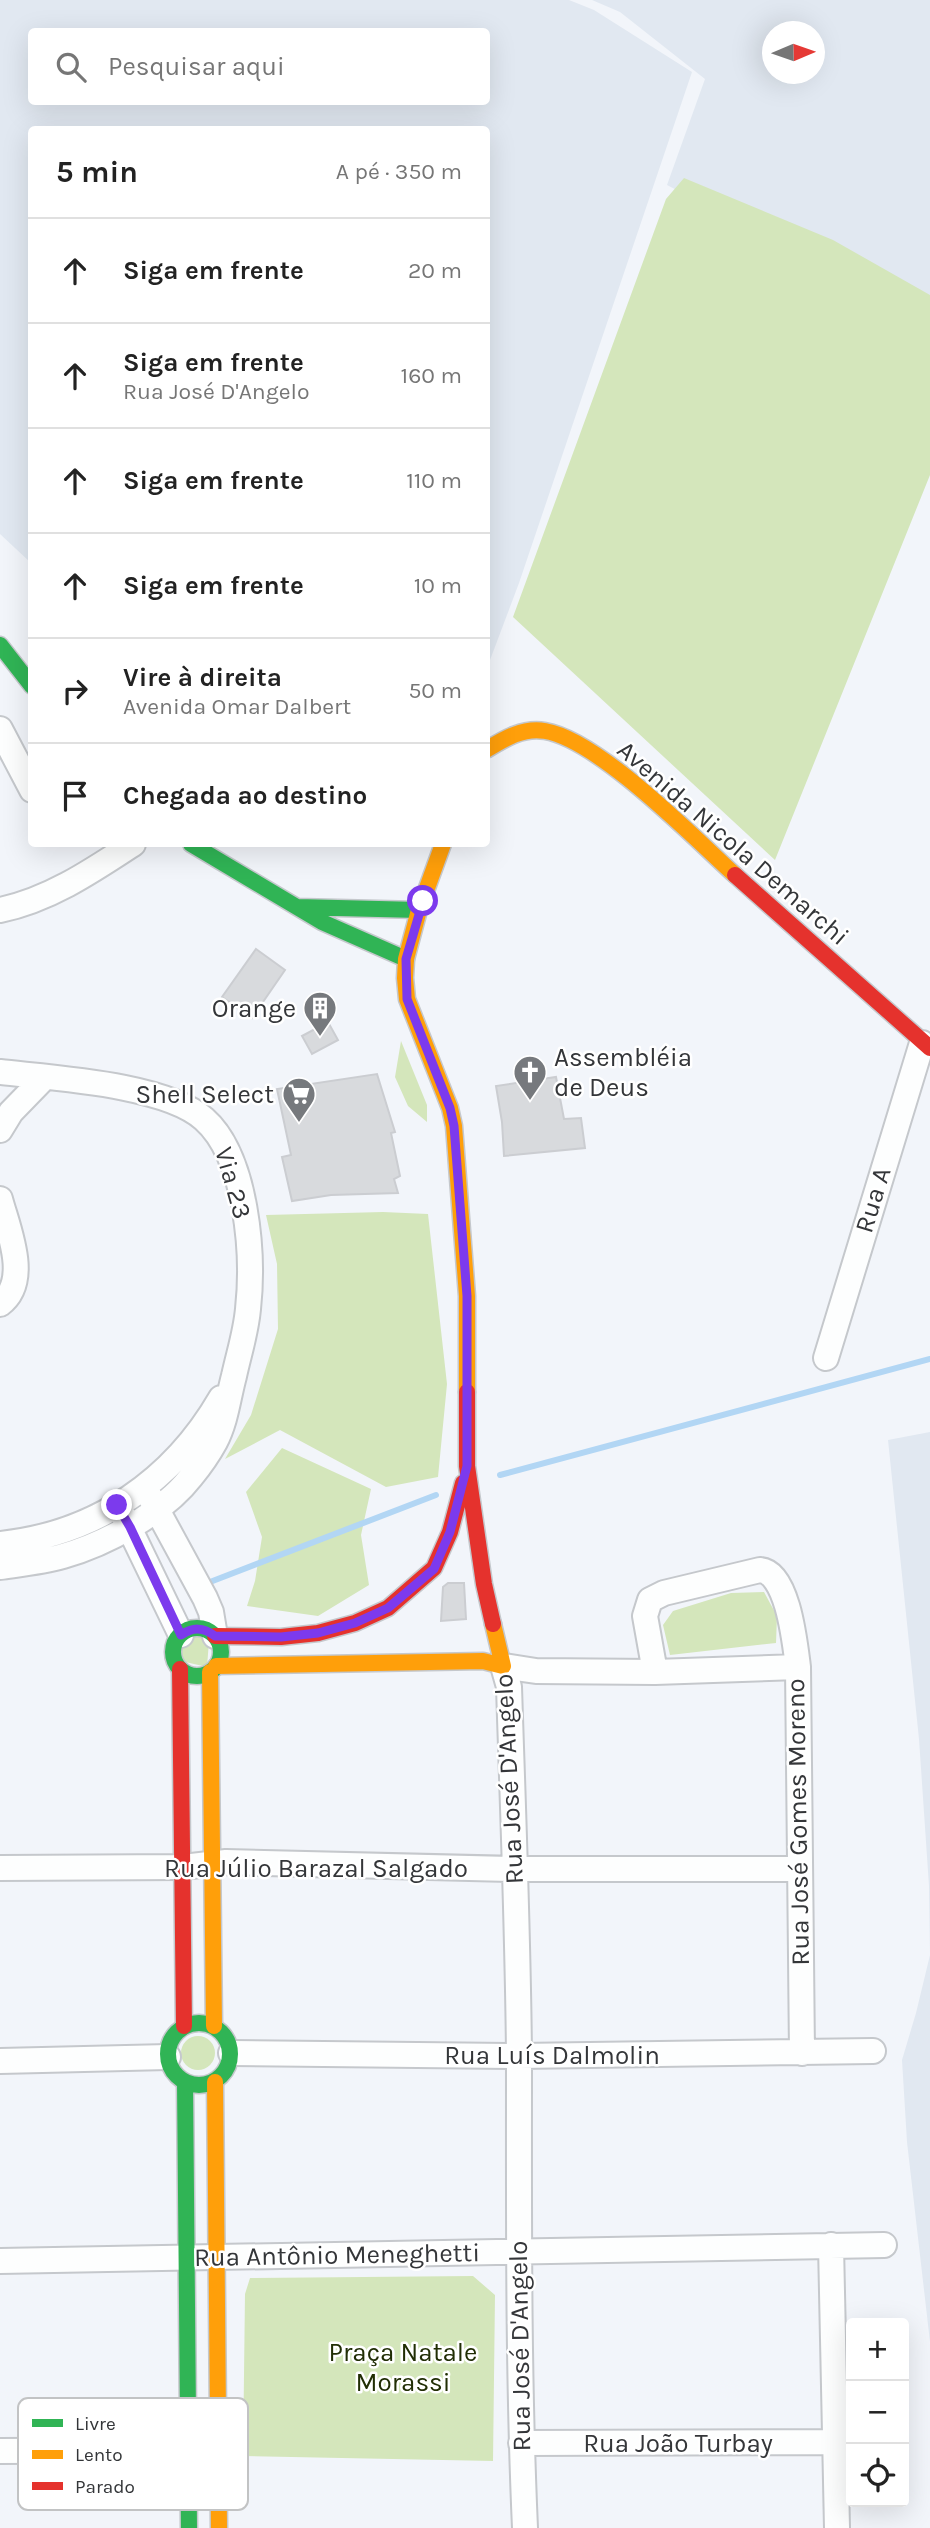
<!DOCTYPE html>
<html lang="pt">
<meta charset="utf-8">
<style>
body{margin:0;font-family:Karla,sans-serif;background:#f6f6f6;color:#222}
.controls{position:absolute;right:21px;bottom:21px;display:grid;overflow:hidden;border-radius:7px;box-shadow:0 7px 28px #0002}
.controls button{width:63px;height:63px;display:grid;place-items:center;padding:0;border:0;border-bottom:2px solid #e0e0e0;background:#fff;color:#222;font:35px sans-serif}
.compass{position:absolute;left:762px;top:21px;width:63px;height:63px;border-radius:50%;background:#fff;box-shadow:0 7px 28px #0002;rotate:88deg}
.stop{position:absolute;width:21px;height:21px;margin:-16px;border:5px solid #7c3aed;border-radius:50%;background:#fff}
.stop.end{background:#7c3aed;border-color:#fff;box-shadow:0 2px 7px #0008}
.list{margin:0;padding:0;list-style:none}
h2{display:flex;justify-content:space-between;align-items:center;height:91px;margin:0;padding:0 28px;font-size:30px}
h2 small{font-size:23px;font-weight:400;color:#767676}
.list li{display:grid;grid-template-columns:46px 1fr auto;gap:21px;align-items:center;box-sizing:border-box;height:105px;padding:0 28px;border-top:2px solid #e0e0e0}
.list b{display:block;font-size:26px;white-space:nowrap}
.list p{margin:0;font-size:23px;white-space:nowrap;color:#767676}
.list em{font-size:23px;font-style:normal;color:#767676}
.icon{flex:none;width:38px;height:38px;fill:none;stroke:currentColor;stroke-width:2;stroke-linecap:round;stroke-linejoin:round}
.map{position:relative;flex:none;width:930px;height:2528px;overflow:hidden}
.search{position:absolute;background:#fff;box-shadow:0 7px 28px #0002;left:28px;top:28px;width:462px;height:77px;display:flex;align-items:center;gap:18px;box-sizing:border-box;padding:0 24px;border-radius:7px;color:#767676;font-size:26px}
.panel{position:absolute;background:#fff;box-shadow:0 7px 28px #0002;left:28px;top:126px;width:462px;height:721px;border-radius:7px}
.map>svg:first-child{display:block}
.built{fill:#e1e8f1;fill-rule:evenodd}
.green{fill:#d4e6bb}
.lines{fill:none;stroke-linecap:round;stroke-linejoin:round}
.stream{stroke:#b2d6f4;stroke-width:6}
.building{fill:#d8dadd;stroke:#cbcdd1;stroke-width:2}
.street-casing{stroke:#c5c8cc;stroke-width:28}
.fast-casing{stroke:#c5c8cc;stroke-width:19}
.slow-casing{stroke:#c5c8cc;stroke-width:19}
.jam-casing{stroke:#c5c8cc;stroke-width:19}
.street{stroke:#fdfefe;stroke-width:24}
.fast{stroke:#30b455;stroke-width:16}
.slow{stroke:#ff9f0a;stroke-width:16}
.jam{stroke:#e5322d;stroke-width:16}
.route{stroke:#7c3aed;stroke-width:9}
.labels{text-anchor:middle;dominant-baseline:central;stroke-width:5;stroke-linejoin:round;paint-order:stroke}
.street-label{font-size:26px;fill:#343639;stroke:#fff}
.poi-label{font-size:26px;fill:#343639;stroke:#fff;text-anchor:end}
.park-label{font-size:26px;fill:#212e05;stroke:#fff}
.key{fill:#fff;stroke:#c2c3c4;stroke-width:2}
.key-label{font-size:19px;fill:#343639}
</style>
<div class="map">
<svg width="930" height="2528" viewBox="0 0 930 2528">
<rect width="100%" height="100%" fill="#f2f5fa"/>
<path class="built" d="M0 0H569L594 10 692 72 519 583 487 668 486 130H32L31 563 0 534ZM32 32H486V102H32Z
M592 0H930V322L667 185 705 79 620 12ZM772 32H814V74H772Z
M930 1432V2342L907 2142 902 2060 916 2013 930 1955 929 1886 919 1739 888 1440Z"/>
<path class="green" d="M684 178 833 240 930 295V475L775 860 513 617 666 199Z
M401 1041 427 1105V1122L408 1106 395 1077Z
M383 1212 428 1214 447 1384 438 1477 386 1487 280 1430 225 1459 251 1415 278 1329 277 1264 266 1215Z
M282 1448 371 1489 361 1535 369 1585 318 1616 247 1606 255 1581 262 1537 246 1492Z
M764 1592 777 1616 776 1643 670 1655 663 1625 673 1611 731 1593Z
M201 1635 209 1641 207 1667 181 1661C178 1645 184 1636 201 1635Z
M181 2053a17 17 0 1 1 34 0a17 17 0 1 1-34 0Z
M473 2276 495 2295 493 2461 243 2456 245 2294 250 2278Z"/>
<g class="lines">
<path class="stream" d="M500 1475 930 1359
M210 1582 436 1495"/>
</g>
<path class="building" d="M256 949 285 970 252 1018 222 997Z
M328 1022 338 1040 312 1054 302 1036Z
M377 1074 395 1132 391 1133 400 1176 394 1179 398 1193 331 1195 292 1201 282 1157 291 1155 277 1089Z
M556 1077 564 1119 581 1118 585 1148 504 1156 502 1122 496 1086Z
M448 1583H464L466 1619 441 1621 443 1587Z"/>
<g class="lines">
<defs>
<path id="street" d="M0 729 32 790
M0 910C49 900 92 871 133 844
M0 1072C52 1078 165 1084 204 1119 247 1157 254 1254 248 1309 246 1332 239 1353 234 1376 228 1398 226 1421 215 1442 209 1453 200 1466 191 1477 163 1513 106 1544 63 1556 42 1562 21 1564 0 1567
M0 1130 11 1112 45 1077
M0 1199C8 1229 31 1281 0 1304
M826 1358 922 1043
M149 1495 205 1598 211 1612 215 1636
M123 1515 181 1635
M0 1544C96 1534 173 1481 221 1398
M655 1672 645 1616 650 1600 664 1593 760 1570C788 1572 795 1644 798 1667
M0 1868 183 1867 226 1862 515 1869H799
M231 2053 519 2056 873 2051
M0 2061 168 2057
M831 2245 837 2528
M0 2261 884 2245
M521 2443 835 2442
M0 2451 204 2450
M525 2528C518 2371 519 2214 519 2057 518 1934 513 1811 509 1687L503 1666 536 1671 655 1672 798 1667 802 2053"/>
<path id="fast" d="M0 645 32 686
M191 844 322 922 406 959
M297 907 419 910
M173 1652a24 24 0 1 1 48 0a24 24 0 1 1-48 0Z
M168 2054a31 31 0 1 1 62 0a31 31 0 1 1-62 0Z
M185 2082 189 2528"/>
<path id="slow" d="M486 750C504 739 523 727 545 731 599 740 693 837 735 875
M443 844 419 910 406 959 405 978 407 999 450 1108 454 1126 467 1296V1392
M216 1666 483 1661 503 1666 493 1624
M210 1672 214 2026
M215 2082 219 2528"/>
<path id="jam" d="M735 875 930 1048
M467 1392V1466L484 1584 493 1624
M215 1636 281 1637 318 1633 355 1623 388 1608 434 1568 450 1532 463 1483
M180 1669 184 2026"/>
</defs>
<use href="#street" class="street-casing"/>
<use href="#fast" class="fast-casing"/>
<use href="#slow" class="slow-casing"/>
<use href="#jam" class="jam-casing"/>
<use href="#street" class="street"/>
<use href="#fast" class="fast"/>
<use href="#slow" class="slow"/>
<use href="#jam" class="jam"/>
</g>
<g class="lines">
<path class="route" d="M117 1505 130 1527 181 1635C193 1627 203 1627 215 1636L281 1637 318 1633 355 1623 388 1608 434 1569 450 1532 467 1466V1296L454 1126 450 1108 407 999 406 959 423 901"/>
</g>
<defs>
<symbol id="building-pin" viewBox="-11 -11 22 30"><path d="M0 17L-7.5 6A9.5 9.5 0 1 1 7.5 6Z" fill="#76797d" stroke="#fff"/><path d="M-4-6H4V6H1V3H-1V6H-4ZM-2.5-4.3h1.7v1.8h-1.7ZM.8-4.3h1.7v1.8H.8ZM-2.5-1h1.7V.8h-1.7ZM.8-1h1.7V.8H.8Z" fill="#fff"/></symbol>
<symbol id="church-pin" viewBox="-11 -11 22 30"><path d="M0 17L-7.5 6A9.5 9.5 0 1 1 7.5 6Z" fill="#76797d" stroke="#fff"/><path d="M-1.2-6h2.4v3.5h3.3v2.4h-3.3V6h-2.4V-.1h-3.3v-2.4h3.3Z" fill="#fff"/></symbol>
<symbol id="supermarket-pin" viewBox="-11 -11 22 30"><path d="M0 17L-7.5 6A9.5 9.5 0 1 1 7.5 6Z" fill="#76797d" stroke="#fff"/><path d="M-6-5.5h2.5l.6 2H6L4.5 2H-2.5L-4.4-4H-6ZM-1.5 3.2a1.3 1.3 0 1 0 .1 0ZM3 3.2a1.3 1.3 0 1 0 .1 0Z" fill="#fff"/></symbol>
</defs>
<g fill-rule="evenodd">
<use href="#building-pin" x="301" y="989" width="38" height="52"/>
<use href="#church-pin" x="511" y="1053" width="38" height="52"/>
<use href="#supermarket-pin" x="280" y="1075" width="38" height="52"/>
</g>
<g class="labels">
<g class="street-label">
<text transform="translate(733 843) rotate(41)">Avenida Nicola Demarchi</text>
<text transform="translate(233 1183) rotate(74)">Via 23</text>
<text transform="translate(873 1200) rotate(-73)">Rua A</text>
<text transform="translate(509 1779) rotate(-93)">Rua José D'Angelo</text>
<text transform="translate(798 1822) rotate(-91)">Rua José Gomes Moreno</text>
<text x="316" y="1868">Rua Júlio Barazal Salgado</text>
<text x="552" y="2055">Rua Luís Dalmolin</text>
<text transform="translate(337 2255) rotate(-1)">Rua Antônio Meneghetti</text>
<text transform="translate(520 2346) rotate(-91)">Rua José D'Angelo</text>
<text x="678" y="2443">Rua João Turbay</text>
</g>
<g class="poi-label">
<text x="296" y="1008">Orange</text>
<text x="554" y="1057" text-anchor="start">Assembléia<tspan x="554" dy="30">de Deus</tspan></text>
<text x="274" y="1094">Shell Select</text>
</g>
<g class="park-label">
<text x="403" y="2352">Praça Natale<tspan x="403" dy="30">Morassi</tspan></text>
</g>
</g>
<rect x="18" y="2398" width="230" height="112" rx="10" class="key"/>
<rect x="32" y="2419" width="31" height="8" fill="#30b455"/>
<rect x="32" y="2450" width="31" height="9" fill="#ff9f0a"/>
<rect x="32" y="2482" width="31" height="8" fill="#e5322d"/>
<g class="key-label">
<text x="75" y="2430">Livre</text>
<text x="75" y="2461">Lento</text>
<text x="75" y="2493">Parado</text>
</g>
</svg>
<div class="controls">
<button>+</button>
<button>−</button>
<button><svg class="icon" aria-label="locate" viewBox="0 0 24 24"><circle cx="12" cy="12" r="6"/><path d="M12 2v4M12 18v4M2 12h4M18 12h4"/></svg></button>
</div>
<svg class="compass" viewBox="-18 -18 36 36"><path d="M0-13l5 13h-10z" fill="#e53935"/><path d="M0 13l5-13h-10z" fill="#767676"/></svg>
<div class="stop" style="left:423px;top:901px"></div>
<div class="stop end" style="left:117px;top:1505px"></div>
<div class="search"><svg class="icon" aria-label="search" viewBox="0 0 24 24"><circle cx="10" cy="10" r="6"/><path d="M15 15l6 6"/></svg>Pesquisar aqui</div>
<section class="panel">
<h2>5 min<small>A pé · 350 m</small></h2>
<ul class="list">
<li><svg class="icon" aria-label="ahead" viewBox="0 0 24 24"><path d="M12 20V5M6 11l6-6 6 6"/></svg><div><b>Siga em frente</b></div><em>20 m</em></li>
<li><svg class="icon" aria-label="ahead" viewBox="0 0 24 24"><path d="M12 20V5M6 11l6-6 6 6"/></svg><div><b>Siga em frente</b><p>Rua José D'Angelo</p></div><em>160 m</em></li>
<li><svg class="icon" aria-label="ahead" viewBox="0 0 24 24"><path d="M12 20V5M6 11l6-6 6 6"/></svg><div><b>Siga em frente</b></div><em>110 m</em></li>
<li><svg class="icon" aria-label="ahead" viewBox="0 0 24 24"><path d="M12 20V5M6 11l6-6 6 6"/></svg><div><b>Siga em frente</b></div><em>10 m</em></li>
<li><svg class="icon" aria-label="right" viewBox="0 0 24 24"><path d="M7 20v-9h11M14 6l5 5-5 5"/></svg><div><b>Vire à direita</b><p>Avenida Omar Dalbert</p></div><em>50 m</em></li>
<li><svg class="icon" aria-label="arrive" viewBox="0 0 24 24"><path d="M6 21V4h12l-3 4 3 4H6"/></svg><div><b>Chegada ao destino</b></div></li>
</ul>
</section>
</div>
